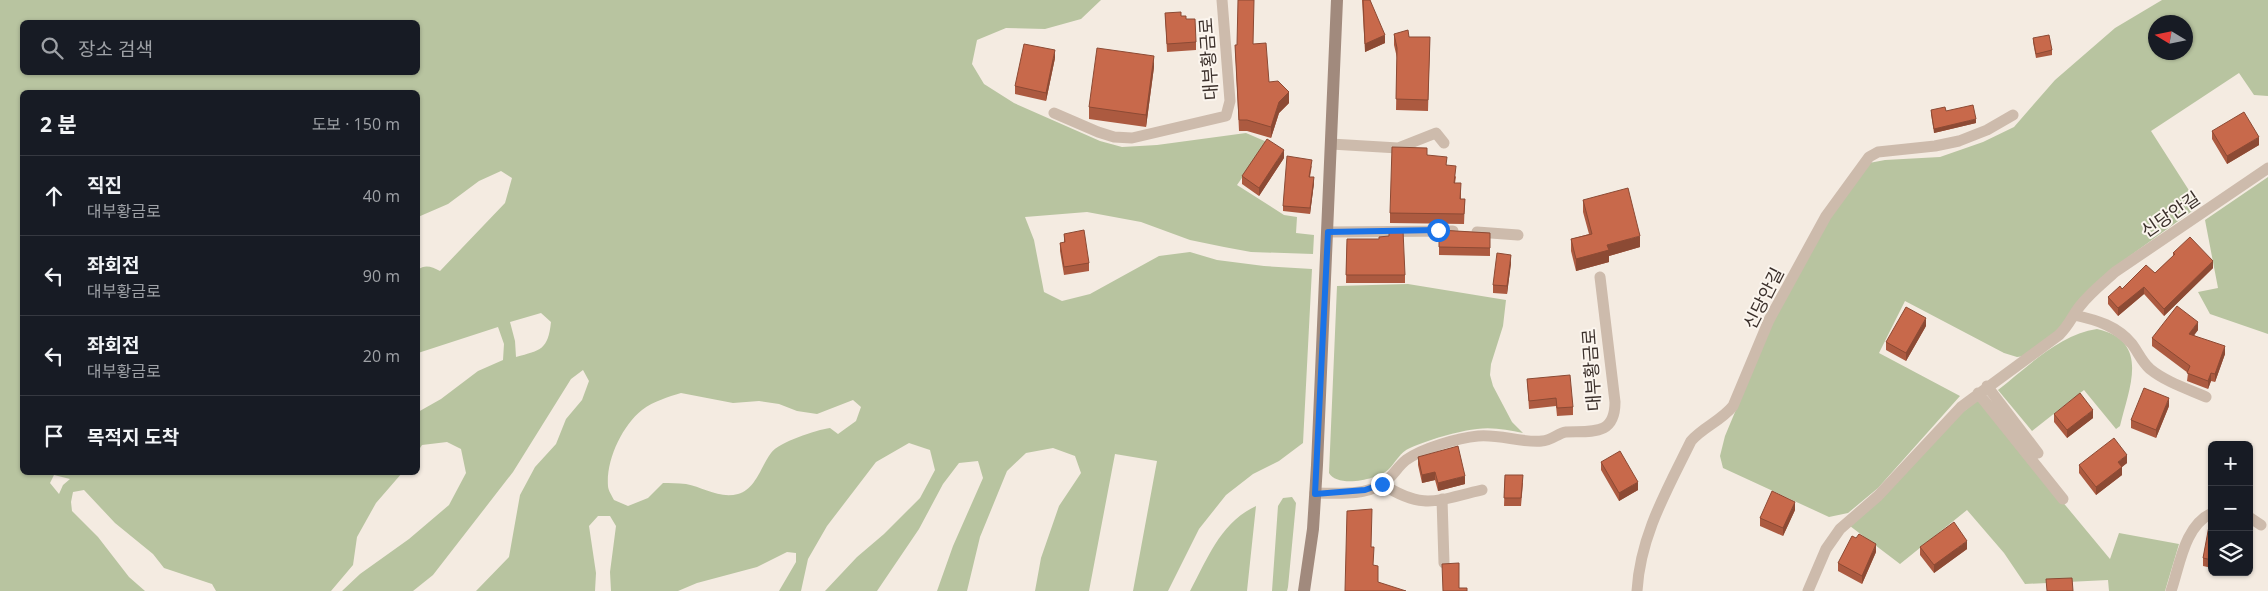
<!DOCTYPE html>
<html lang="ko">
<meta charset="utf-8">
<style>
body{margin:0;font-family:"Open Sans","Noto Sans KR",sans-serif;background:#242831;color:#f1f3f6}
.controls{position:absolute;right:15px;bottom:15px;display:grid;overflow:hidden;border-radius:8px;box-shadow:0 1px 4px #0004}
.controls button{width:45px;height:45px;display:grid;place-items:center;padding:0;border:0;border-bottom:1px solid #363941;background:#171b24;color:#f1f3f6;font:25px sans-serif}
.compass{position:absolute;left:2148px;top:15px;width:45px;height:45px;border-radius:50%;background:#171b24;box-shadow:0 1px 4px #0004;rotate:280deg}
.stop{position:absolute;width:15px;height:15px;margin:-11px;border:4px solid #1a73e8;border-radius:50%;background:#fff}
.stop.end{background:#1a73e8;border-color:#fff;box-shadow:0 1px 5px #0008}
.list{margin:0;padding:0;list-style:none}
h2{display:flex;justify-content:space-between;align-items:center;height:65px;margin:0;padding:0 20px;font-size:21px}
h2 small{font-size:16px;font-weight:400;color:#9ea1a6}
.list li{display:grid;grid-template-columns:32px 1fr auto;gap:15px;align-items:center;box-sizing:border-box;height:80px;padding:0 20px;border-top:1px solid #363941}
.list b{display:block;font-size:19px;white-space:nowrap}
.list p{margin:0;font-size:16px;white-space:nowrap;color:#9ea1a6}
.list em{font-size:16px;font-style:normal;color:#9ea1a6}
.icon{flex:none;width:28px;height:28px;fill:none;stroke:currentColor;stroke-width:2;stroke-linecap:round;stroke-linejoin:round}
.map{position:relative;flex:none;width:2268px;height:591px;overflow:hidden}
.search{position:absolute;background:#171b24;box-shadow:0 1px 4px #0004;left:20px;top:20px;width:400px;height:55px;display:flex;align-items:center;gap:12px;box-sizing:border-box;padding:0 18px;border-radius:8px;color:#9ea1a6;font-size:19px}
.panel{position:absolute;background:#171b24;box-shadow:0 1px 4px #0004;left:20px;top:90px;width:400px;height:385px;border-radius:8px}
.map>svg:first-child{display:block}
.green{fill:#b8c4a0;fill-rule:evenodd}
.lines{fill:none;stroke-linecap:round;stroke-linejoin:round}
.lane{stroke:#cdbbac;stroke-width:11}
.secondary{stroke:#a18a7d;stroke-width:12}
.wall{fill:#ac5a40}
.shaded-wall{fill:#8c4a34}
.building{fill:#c8694b;stroke:#8c4a34}
.route{stroke:#1a73e8;stroke-width:6}
.labels{text-anchor:middle;dominant-baseline:central;stroke-width:4;stroke-linejoin:round;paint-order:stroke}
.street-label{font-size:18px;fill:#3b302b;stroke:#fbf5ee}
</style>
<div class="map">
<svg width="2268" height="591" viewBox="0 0 2268 591">
<rect width="100%" height="100%" fill="#f4ebe1"/>
<path class="green" d="M0 0H1101L1081 19 1045 29 1006 28 977 40 972 64 984 84 1014 103 1100 141 1122 147 1157 145 1246 133 1267 142 1237 185 1284 215 1297 217 1296 233 1314 235 1313 254 1251 252 1224 247 1190 240 1141 222 1087 212 1025 217 1034 240 1044 292 1062 301 1090 294 1159 256 1190 252 1217 260 1264 266 1312 269 1303 443 1279 461 1253 474 1226 495 1199 529 1168 591H1133L1157 461 1115 454 1089 591H1035L1041 558 1059 506 1081 473 1075 456 1053 448 1026 453 1007 471 980 537 967 591H937L953 546 983 478 978 461 959 463 943 484 919 529 877 591H825L857 557 884 534 920 498 935 470 930 450 909 443 876 462 827 526 808 559 801 591H779L796 562V553L787 552 757 567 697 583 678 591H611L610 572 616 526 610 516H598L589 526 596 573 595 591H476L509 557 520 495 535 467 556 444 566 419 582 400 589 381 583 370 571 379 513 472 433 575 413 591H342L360 574 409 539 449 505 466 473 461 449 447 442 422 445 418 451V412L441 399 478 371 503 360 504 344 498 327 418 353V270C425 264 432 267 440 271L505 203 512 178 501 171 479 181 448 204 418 217V92H22V472L402 473 376 503 357 537 353 565 331 591H216L212 584 164 568 153 554 115 523 84 490 73 492 71 502 72 511 98 537 129 577 145 591H0ZM22 22H418V72H22ZM541 313 551 322C548 350 541 350 516 357L515 341 510 322ZM681 393 733 403 759 401 779 404 797 411 817 414 853 400 861 407 856 421 838 434 830 428C816 430 779 442 771 453 761 466 756 489 738 494 719 499 703 487 686 484 678 483 670 483 663 483L648 498 628 506 614 500C612 496 608 490 608 486 606 460 622 426 642 410 654 401 668 397 681 393ZM54 475 70 479 63 485 59 494 50 483Z
M2162 0H2268V96L2254 95 2239 73 2151 131 2199 206 2109 271 2060 328 2025 356 2017 357 2004 353 1905 301 1879 353 1960 396 1878 488 1848 513 1829 517 1723 468 1720 456 1725 436 1773 321 1829 218 1869 163 1885 160 1940 157 1983 142 2014 127 2055 80 2115 28ZM2156 22H2186V52H2156Z
M2268 177V334L2210 314 2198 292 2218 288 2205 220Z
M1408 284 1506 300 1503 326 1491 364 1490 375 1493 386 1512 422 1523 433C1508 430 1493 427 1477 429 1458 431 1428 440 1410 448 1400 452 1396 462 1389 469 1378 480 1337 488 1329 473L1337 286Z
M2097 329C2151 341 2129 388 2120 426L2116 429 2084 390 2032 431 1998 390C2028 367 2058 335 2097 329Z
M1978 400 2110 559 2119 533 2179 544 2165 591H2109L2108 580 2025 584 2004 553 1967 510 1900 564 1850 526 1948 424Z
M1292 497 1296 503 1288 587 1287 591H1272L1278 506 1283 498Z
M1256 506 1247 591H1190C1208 558 1220 523 1256 506Z"/>
<g class="lines">
<path class="lane" d="M1054 113 1098 132 1114 137 1132 138 1226 116 1230 101 1222 0
M1331 144 1398 148 1436 133 1444 143
M1328 232 1453 231
M1477 232 1518 235
M2074 315C2097 320 2117 326 2132 344 2138 352 2142 362 2150 369 2166 382 2188 389 2206 397
M1987 386 2038 453
M1978 393 2063 499
M1382 484C1424 511 1437 500 1482 490
M1315 493C1336 493 1364 496 1382 484 1392 478 1397 467 1406 460 1423 448 1458 438 1478 436 1500 434 1521 443 1542 441 1551 441 1558 433 1566 432 1592 431 1615 436 1615 402L1600 277
M1442 499 1444 563
M2249 517 2261 525
M1637 591C1640 536 1667 490 1691 441 1703 427 1721 421 1733 406L1769 320 1826 216 1869 157 1878 152 1935 146 1959 141 1987 130 2013 115
M1808 591 1826 549 1840 529 1878 496 1961 407 2059 335C2070 324 2072 316 2080 306 2090 293 2103 283 2115 272L2268 168
M2171 591C2180 565 2184 526 2212 513"/>
<path class="secondary" d="M1304 591 1313 529 1317 465 1337 0"/>
</g>
<path class="wall" d="M1362 0H1370L1385 43 1365 52Z
M1165 13 1186 19 1196 42V50L1167 52Z
M1394 34 1409 37H1430L1428 111 1396 110 1397 58 1394 45Z
M2033 38 2052 50V55L2036 58 2033 42Z
M1254 44 1269 82 1289 103 1279 113 1271 138 1247 131H1239L1235 45Z
M1055 58 1046 101 1015 94V86Z
M1154 67 1146 127 1089 119V107Z
M1931 110 1976 123 1934 133 1931 114Z
M2212 131 2259 145 2227 164 2212 139Z
M1427 155 1447 165 1456 177 1455 183 1461 193V199H1465L1464 224 1390 223V213Z
M1284 158 1259 196 1242 184V176Z
M1312 165 1310 177 1314 183 1310 214 1283 211V206Z
M1583 200 1640 247 1609 256V262L1576 271 1571 251V239L1589 234 1583 212Z
M1439 230 1490 233V256L1439 255Z
M1064 234 1089 263V271L1064 275 1060 251V243H1064Z
M1347 239H1379L1405 275V283H1346Z
M2173 253 2213 268 2164 316 2144 294 2118 316 2108 304V297L2155 273 2173 256Z
M1511 263 1507 294 1493 293V285Z
M1926 326 1906 361 1886 350V342Z
M2198 330 2194 335 2225 354 2215 382 2211 381 2208 389 2187 381 2188 373 2152 346V338Z
M1527 379 1573 407V415L1557 416 1556 406 1529 409Z
M2169 406 2156 438 2131 428V420Z
M2054 414 2093 418 2067 438 2054 422Z
M1418 457 1465 484 1438 491 1435 480 1422 483 1418 465Z
M1601 462 1638 490 1619 501 1601 470Z
M2127 463 2122 467V475L2096 495 2079 473V465Z
M1505 475 1523 483 1521 506H1504Z
M1795 510 1783 536 1760 526V518Z
M2212 526V568L2203 566V558Z
M1920 547 1967 549 1934 573 1920 555Z
M1876 552 1862 584 1838 571V563Z"/>
<path class="shaded-wall" d="M1385 35V43L1365 52V44Z
M1055 50V58L1046 101V93Z
M1154 56V67L1146 127V115Z
M1289 92V103L1279 113 1271 138V127L1279 102Z
M1976 119V123L1934 133V129Z
M2259 137V145L2227 164V156Z
M1284 150V158L1259 196V188Z
M1314 177V183L1310 214V208Z
M1640 236V247L1609 256V262L1576 271V259L1607 245Z
M1511 255V263L1507 294V286Z
M2213 261V268L2164 316V309Z
M2144 287V294L2118 316V308Z
M1926 318V326L1906 361V353Z
M2198 322V330L2189 342V334Z
M2225 346V354L2215 382V374Z
M2211 373V381L2208 389V381Z
M2169 398V406L2156 438V430Z
M2093 410V418L2067 438V430Z
M2127 455V463L2118 470V462Z
M2122 467V475L2096 495V487Z
M1435 472V480L1422 483V475Z
M1465 476V484L1438 491V483Z
M1638 482V490L1619 501V493Z
M1795 502V510L1783 536V528Z
M1967 541V549L1934 573V565Z
M1876 544V552L1862 584V576Z"/>
<path class="building" d="M1238 0H1254L1253 44 1266 43 1269 82 1278 81 1289 92 1279 102 1271 127 1247 120H1239L1235 45H1237Z
M1363 0H1370L1385 35 1365 44Z
M1181 12V16H1186V19H1195L1196 42 1167 44 1165 13Z
M1408 30 1409 37H1430L1428 100 1396 99 1397 48 1394 34Z
M2049 35 2052 50 2036 54 2033 38Z
M1024 44 1055 50 1046 93 1015 86Z
M1097 48 1154 56 1146 115 1089 107Z
M1973 105 1976 119 1934 129 1931 110 1945 107 1946 111Z
M2244 112 2259 137 2227 156 2212 131Z
M1267 139 1284 150 1259 188 1242 176Z
M1392 147 1427 148V155L1447 157 1446 165 1456 166 1454 183H1461L1460 199H1465L1464 214 1390 213Z
M1287 156 1312 160 1309 177H1314L1310 208 1283 206Z
M1628 188 1640 236 1607 245 1609 250 1576 259 1571 239 1592 234 1583 200Z
M1084 230 1089 263 1064 267 1060 243 1065 242 1064 234Z
M1389 230H1403L1405 275H1346L1347 239H1379V237L1389 236Z
M1439 230 1490 233V248L1439 247Z
M2190 237 2213 261 2164 309 2144 287 2118 308 2108 297 2120 286 2122 289 2146 265 2155 273 2175 254 2173 253Z
M1497 253 1511 255 1507 286 1493 285Z
M2177 306 2198 322 2189 334 2225 346 2215 374 2211 373 2208 381 2187 373 2190 366 2152 338Z
M1906 307 1926 318 1906 353 1886 342Z
M1570 375 1573 407 1557 408 1556 398 1529 401 1527 379Z
M2144 388 2169 398 2156 430 2131 420Z
M2080 393 2093 410 2067 430 2054 414Z
M2114 438 2127 455 2118 462 2122 467 2096 487 2079 465Z
M1458 446 1465 476 1438 483 1435 472 1422 475 1418 457Z
M1620 451 1638 482 1619 493 1601 462Z
M1505 475H1523L1521 498H1504Z
M1772 491 1795 502 1783 528 1760 518Z
M1372 509 1371 547H1374L1373 565 1378 566V582L1406 591H1345L1347 511Z
M1954 522 1967 541 1934 565 1920 547Z
M2209 526H2212V560L2203 558Z
M1859 534 1876 544 1862 576 1838 563 1852 536 1856 538Z
M1459 563V588H1467V591H1443L1442 564Z
M2072 578 2073 591H2047L2046 579Z"/>
<g class="lines">
<path class="route" d="M1382 484 1365 490 1315 494 1328 232 1438 230"/>
</g>
<g class="labels">
<g class="street-label">
<text transform="translate(1208 59) rotate(-94)">대부황금로</text>
<text transform="translate(2170 214) rotate(-34)">신당안길</text>
<text transform="translate(1763 298) rotate(-63)">신당안길</text>
<text transform="translate(1591 370) rotate(-94)">대부황금로</text>
</g>
</g>
</svg>
<div class="controls">
<button>+</button>
<button>−</button>
<button><svg class="icon" aria-label="layers" viewBox="0 0 24 24"><path d="M12 4l9 5-9 5-9-5zM3 14l9 5 9-5"/></svg></button>
</div>
<svg class="compass" viewBox="-18 -18 36 36"><path d="M0-13l5 13h-10z" fill="#e53935"/><path d="M0 13l5-13h-10z" fill="#9ea1a6"/></svg>
<div class="stop" style="left:1438px;top:230px"></div>
<div class="stop end" style="left:1382px;top:484px"></div>
<div class="search"><svg class="icon" aria-label="search" viewBox="0 0 24 24"><circle cx="10" cy="10" r="6"/><path d="M15 15l6 6"/></svg>장소 검색</div>
<section class="panel">
<h2>2 분<small>도보 · 150 m</small></h2>
<ul class="list">
<li><svg class="icon" aria-label="ahead" viewBox="0 0 24 24"><path d="M12 20V5M6 11l6-6 6 6"/></svg><div><b>직진</b><p>대부황금로</p></div><em>40 m</em></li>
<li><svg class="icon" aria-label="left" viewBox="0 0 24 24"><path d="M17 20v-9H6M10 6l-5 5 5 5"/></svg><div><b>좌회전</b><p>대부황금로</p></div><em>90 m</em></li>
<li><svg class="icon" aria-label="left" viewBox="0 0 24 24"><path d="M17 20v-9H6M10 6l-5 5 5 5"/></svg><div><b>좌회전</b><p>대부황금로</p></div><em>20 m</em></li>
<li><svg class="icon" aria-label="arrive" viewBox="0 0 24 24"><path d="M6 21V4h12l-3 4 3 4H6"/></svg><div><b>목적지 도착</b></div></li>
</ul>
</section>
</div>
